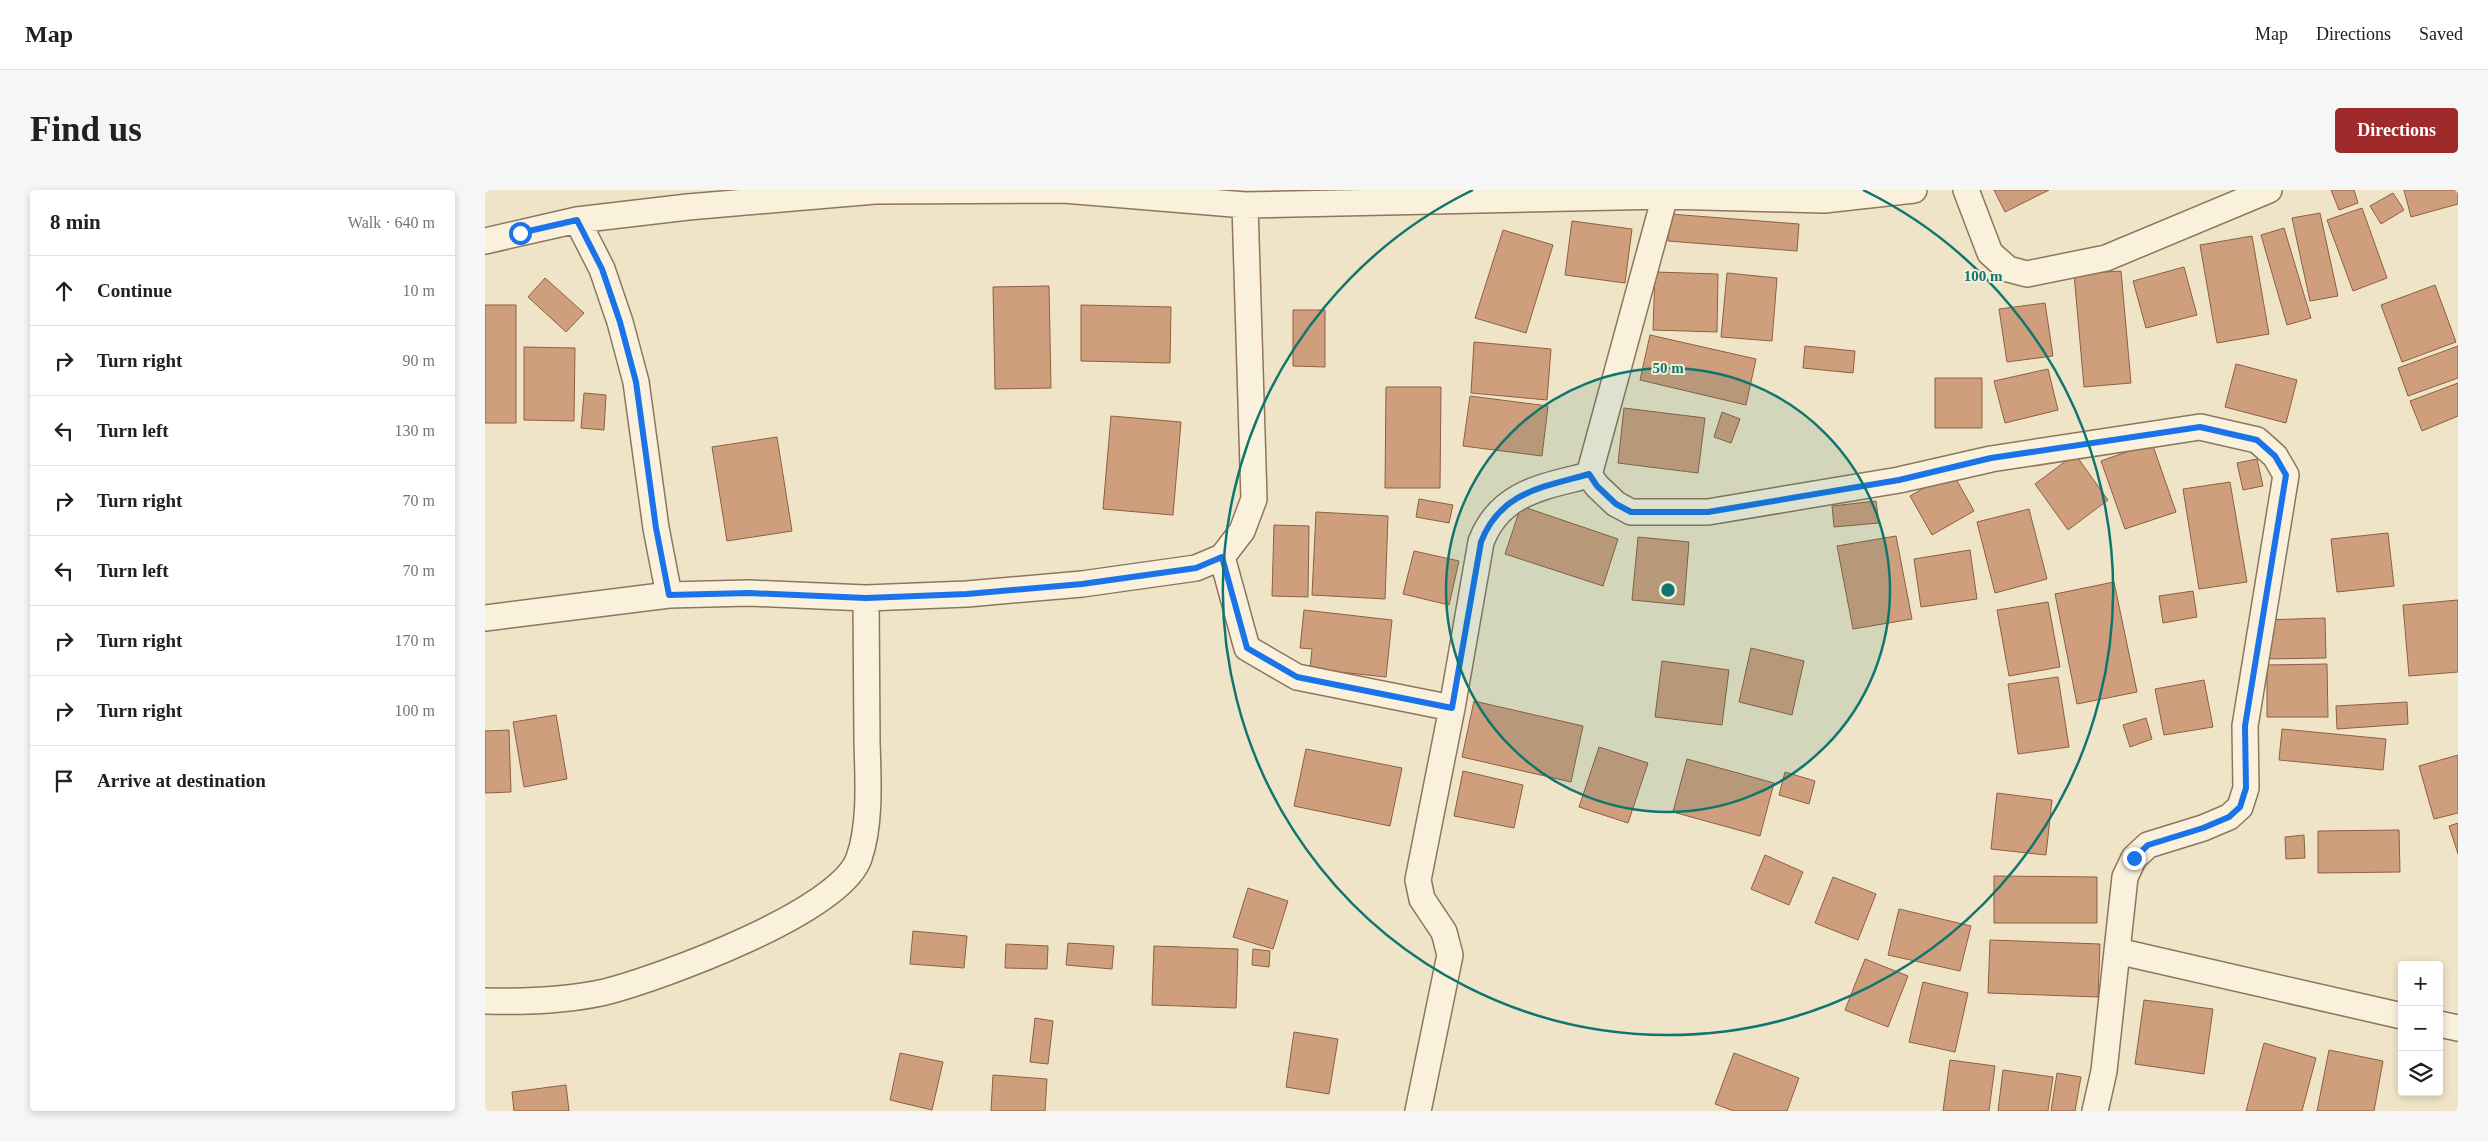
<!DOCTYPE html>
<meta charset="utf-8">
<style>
body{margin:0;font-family:Georgia,serif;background:#f6f6f6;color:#202124}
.controls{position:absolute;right:15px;bottom:15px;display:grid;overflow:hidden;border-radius:5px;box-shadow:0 2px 8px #0003}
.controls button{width:45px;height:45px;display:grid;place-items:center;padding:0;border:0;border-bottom:1px solid #e0e0e0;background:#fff;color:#202124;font:25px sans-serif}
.stop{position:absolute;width:15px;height:15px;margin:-11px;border:4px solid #1a73e8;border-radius:50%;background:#fff}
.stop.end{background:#1a73e8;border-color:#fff;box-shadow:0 1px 5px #0008}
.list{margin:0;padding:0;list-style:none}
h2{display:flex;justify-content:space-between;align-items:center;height:65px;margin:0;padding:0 20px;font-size:21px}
h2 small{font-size:16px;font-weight:400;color:#757577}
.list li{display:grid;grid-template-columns:32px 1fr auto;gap:15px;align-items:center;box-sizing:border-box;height:70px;padding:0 20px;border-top:1px solid #e0e0e0}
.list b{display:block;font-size:19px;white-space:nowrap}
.list em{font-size:16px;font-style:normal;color:#757577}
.icon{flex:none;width:28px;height:28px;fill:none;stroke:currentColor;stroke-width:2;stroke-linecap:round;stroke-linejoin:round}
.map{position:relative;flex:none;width:1973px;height:921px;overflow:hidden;border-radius:5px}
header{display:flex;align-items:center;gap:30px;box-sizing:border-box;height:70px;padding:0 25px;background:#fff;border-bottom:1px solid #e0e0e0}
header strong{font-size:24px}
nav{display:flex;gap:28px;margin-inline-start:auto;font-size:18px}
.intro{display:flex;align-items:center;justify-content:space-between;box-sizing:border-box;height:120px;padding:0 30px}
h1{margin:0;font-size:35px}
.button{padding:12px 22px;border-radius:5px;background:#9e2a2b;color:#fff;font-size:18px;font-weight:700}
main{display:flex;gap:30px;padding:0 30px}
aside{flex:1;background:#fff;border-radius:5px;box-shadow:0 2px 8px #0003}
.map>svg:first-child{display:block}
.building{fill:#cf9f7d;stroke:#8d5f41}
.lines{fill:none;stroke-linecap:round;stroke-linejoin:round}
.street-casing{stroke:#8d765c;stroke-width:28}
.street{stroke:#faf1dc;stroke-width:25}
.route{stroke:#1a73e8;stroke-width:6}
.ring{fill:none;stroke:#0f766e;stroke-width:2.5}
.centre{fill:#0f766e;stroke:#f7eed8;stroke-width:2.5}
.ring-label{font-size:15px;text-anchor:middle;font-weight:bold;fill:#0f766e;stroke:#f7eed8;stroke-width:4;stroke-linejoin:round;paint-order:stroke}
</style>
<header>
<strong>Map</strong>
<nav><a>Map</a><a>Directions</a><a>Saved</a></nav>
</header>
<div class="intro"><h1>Find us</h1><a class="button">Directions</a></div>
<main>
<aside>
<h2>8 min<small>Walk · 640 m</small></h2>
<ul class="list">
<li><svg class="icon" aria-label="ahead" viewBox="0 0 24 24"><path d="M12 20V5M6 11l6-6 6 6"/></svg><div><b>Continue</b></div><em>10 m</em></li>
<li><svg class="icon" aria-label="right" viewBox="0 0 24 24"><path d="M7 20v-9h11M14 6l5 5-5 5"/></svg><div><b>Turn right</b></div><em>90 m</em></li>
<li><svg class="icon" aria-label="left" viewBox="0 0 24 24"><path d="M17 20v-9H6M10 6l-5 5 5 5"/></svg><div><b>Turn left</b></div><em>130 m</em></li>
<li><svg class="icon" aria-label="right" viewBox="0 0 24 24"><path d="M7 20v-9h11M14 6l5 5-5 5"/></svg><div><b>Turn right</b></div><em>70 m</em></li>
<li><svg class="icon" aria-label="left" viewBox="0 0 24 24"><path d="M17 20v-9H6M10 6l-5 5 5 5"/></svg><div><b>Turn left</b></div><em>70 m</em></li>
<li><svg class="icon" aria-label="right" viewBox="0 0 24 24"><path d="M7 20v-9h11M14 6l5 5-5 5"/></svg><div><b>Turn right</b></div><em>170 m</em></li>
<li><svg class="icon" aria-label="right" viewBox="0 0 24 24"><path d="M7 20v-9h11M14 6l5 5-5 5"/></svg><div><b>Turn right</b></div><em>100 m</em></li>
<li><svg class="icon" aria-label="arrive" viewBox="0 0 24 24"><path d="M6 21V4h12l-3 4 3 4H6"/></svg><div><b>Arrive at destination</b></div></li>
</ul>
</aside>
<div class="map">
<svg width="1973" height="921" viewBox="0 0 1973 921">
<rect width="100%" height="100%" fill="#f0e4c8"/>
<path class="building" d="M1509 0H1564L1520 22Z
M1846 0H1869L1873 13 1854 20Z
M1919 0H1973V14L1926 27Z
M1908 3 1919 20 1896 34 1885 16Z
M1877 18 1902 88 1868 101 1842 30Z
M1835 23 1853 106 1825 111 1807 28Z
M1185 24 1314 34 1312 61 1183 51Z
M1087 31 1147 39 1140 93 1080 85Z
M1799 38 1826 128 1802 135 1776 45Z
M1018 40 1068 55 1041 143 990 128Z
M1767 46 1784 144 1732 153 1715 55Z
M1699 77 1712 125 1661 138 1648 91Z
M1636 81 1646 193 1599 197 1589 84Z
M1170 82 1233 84 1232 142 1168 140Z
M1242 83 1292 88 1287 151 1236 147Z
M60 88 99 123 81 142 43 107Z
M1950 95 1971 152 1917 172 1896 115Z
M564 96 566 198 510 199 508 97Z
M1560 113 1568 166 1522 172 1514 119Z
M0 115H31V233H0Z
M596 115 686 117 685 173 596 171Z
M808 120H840V177L808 176Z
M1165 145 1271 169 1261 215 1155 190Z
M989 152 1066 159 1062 210 986 203Z
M1320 156 1370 161 1368 183 1318 178Z
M1973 156V188L1923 206 1913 178Z
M39 157 90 158 89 231 39 230Z
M1751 174 1812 190 1801 233 1740 217Z
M1563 179 1573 220 1520 233 1509 191Z
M1450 188H1497V238H1450Z
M1973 193V226L1937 241 1925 211Z
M901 197H956L955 298H900Z
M99 203 121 205 119 240 96 238Z
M985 206 1063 216 1057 266 978 256Z
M1139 218 1220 228 1213 283 1133 273Z
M1237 222 1255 229 1246 253 1229 247Z
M626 226 696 232 688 325 618 319Z
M292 247 307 341 242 351 227 257Z
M1667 253 1691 322 1640 339 1616 271Z
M1590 264 1623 310 1583 340 1550 294Z
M1772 269 1778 296 1758 300 1752 273Z
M1467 282 1489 321 1447 345 1425 306Z
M1745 292 1762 392 1714 399 1698 299Z
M934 309 968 315 964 333 931 327Z
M1391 311 1394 333 1349 337 1347 316Z
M1036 316 1133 349 1118 396 1020 364Z
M1544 319 1562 389 1510 403 1492 332Z
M831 322 903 326 900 409 827 405Z
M789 335 824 336 823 407 787 406Z
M1903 343 1909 396 1852 402 1846 349Z
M1411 346 1427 429 1368 439 1352 356Z
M1153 347 1204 352 1199 415 1147 410Z
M1485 360 1492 409 1436 417 1429 369Z
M929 361 974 371 964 415 918 404Z
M1629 392 1652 502 1592 514 1570 404Z
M1708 401 1712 427 1678 433 1674 406Z
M1973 410V482L1924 486 1918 415Z
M1563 412 1575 477 1524 486 1512 420Z
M819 420 907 430 901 487 825 479 827 459 815 458Z
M1840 428 1841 468 1779 469 1778 430Z
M1266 458 1319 471 1307 525 1254 512Z
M1177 471 1244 480 1237 535 1170 527Z
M1842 474 1843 527H1782V475Z
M1573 487 1584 557 1533 564 1523 494Z
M1719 490 1728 537 1679 545 1670 499Z
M989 511 1098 536 1086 592 977 567Z
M1922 512 1923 534 1852 539 1851 516Z
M71 525 82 589 39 597 28 532Z
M1661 528 1667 549 1645 557 1638 535Z
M1797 539 1901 549 1898 580 1794 570Z
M24 540 26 602 0 603V541Z
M1114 557 1163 573 1143 633 1094 617Z
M821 559 917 578 905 636 809 616Z
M1973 565V623L1949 629 1934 576Z
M1202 569 1289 593 1275 646 1188 622Z
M978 581 1038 595 1029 638 969 626Z
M1300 582 1330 591 1324 614 1294 605Z
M1512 603 1567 610 1561 665 1506 659Z
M1973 633V664L1964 636Z
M1914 640 1915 682 1833 683V641Z
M1819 645 1820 668 1801 669 1800 647Z
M1280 665 1318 682 1304 715 1266 699Z
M1509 686 1612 687V733H1509Z
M1348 687 1391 704 1373 750 1330 733Z
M763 698 803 711 788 759 748 747Z
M1414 719 1486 736 1475 781 1403 765Z
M428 741 482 746 479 778 425 774Z
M1505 750 1615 754 1613 807 1503 803Z
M583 753 629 756 627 779 581 775Z
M521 754 563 756 562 779 520 778Z
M669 756 753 759 751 818 667 815Z
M768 759 785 761 784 777 767 775Z
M1380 769 1423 786 1403 837 1360 820Z
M1438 792 1483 803 1470 862 1424 852Z
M1659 810 1728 819 1719 884 1650 874Z
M550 828 568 831 563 874 545 872Z
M809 842 853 849 844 904 801 897Z
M1779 853 1831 868 1817 921H1761Z
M1844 860 1898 871 1889 921H1832Z
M415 863 458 872 447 920 405 910Z
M1249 863 1314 888 1302 921H1249L1230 914Z
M1465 870 1510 876 1504 921H1458Z
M1518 880 1568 887 1563 921H1513Z
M1572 883 1596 887 1590 921H1566Z
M508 885 562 889 560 921H506Z
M81 895 84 921H29L27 902Z"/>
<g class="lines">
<defs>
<path id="street" d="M1481 0 1505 63 1523 79 1542 84 1621 68 1784 0
M1180 6 1104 285 1112 296 1131 314 1146 322H1223L1414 290 1506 269 1715 237 1772 250 1790 266 1801 285 1760 536 1761 598 1755 617 1744 627 1718 638 1663 655 1649 668 1640 687 1619 881 1610 921
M92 30 203 17 390 1 579 0 760 15 1180 6 1339 10 1429 0
M0 51 92 30 117 79 135 132 151 192 171 338 184 405
M737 367 762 458 812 487 967 518
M0 428 184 405 264 403 381 408 482 404 597 394 711 378 737 367 757 341 769 309 760 15
M1632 761 1917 826
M0 811C40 812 81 811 120 802 175 788 356 722 374 668 386 634 383 588 382 552 382 504 381 456 381 408
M1954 834 1973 838
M933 921 965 765 959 742 937 709 933 690 967 518 996 352C1015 302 1058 297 1104 285"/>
</defs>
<use href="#street" class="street-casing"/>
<use href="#street" class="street"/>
</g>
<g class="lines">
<path class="route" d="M35 43 92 30 117 79 135 132 151 192 171 338 184 405 264 403 381 408 482 404 597 394 711 378 737 367 762 458 812 487 967 518 996 352C1015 302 1058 297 1104 284L1112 296 1131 314 1146 322H1223L1414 290 1506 268 1715 237 1772 250 1790 266 1801 285 1760 536 1761 598 1755 617 1744 627 1718 638 1663 655 1649 668"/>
</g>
<circle cx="1183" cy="400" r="222" fill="#0f766e" fill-opacity=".12"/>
<g class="ring">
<circle cx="1183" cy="400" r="222"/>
<path d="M1378 0A445 445 0 1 1 988 0"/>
</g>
<circle cx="1183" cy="400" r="8" class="centre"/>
<g class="ring-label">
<text x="1498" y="91">100 m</text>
<text x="1183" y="183">50 m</text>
</g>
</svg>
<div class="controls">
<button>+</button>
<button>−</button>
<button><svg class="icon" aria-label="layers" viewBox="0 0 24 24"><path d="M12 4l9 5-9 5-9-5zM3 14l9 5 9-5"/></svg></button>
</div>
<div class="stop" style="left:35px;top:43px"></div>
<div class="stop end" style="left:1649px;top:668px"></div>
</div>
</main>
